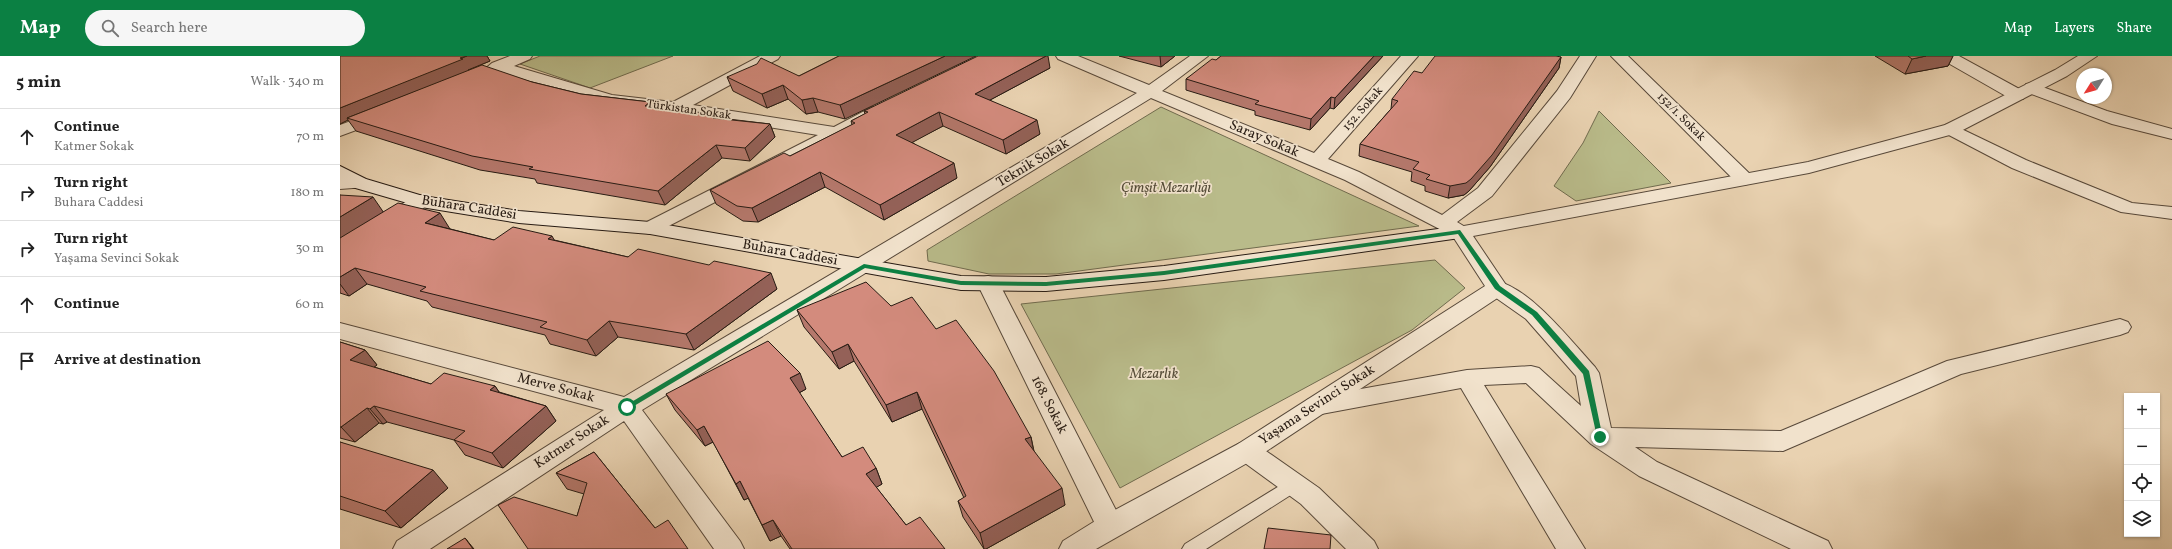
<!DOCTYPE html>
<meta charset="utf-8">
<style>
body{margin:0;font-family:Vollkorn,serif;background:#f6f6f6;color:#222}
.controls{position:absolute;right:12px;bottom:12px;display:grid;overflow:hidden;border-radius:0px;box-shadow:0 1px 3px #0004}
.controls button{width:36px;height:36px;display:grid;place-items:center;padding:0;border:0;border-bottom:1px solid #e0e0e0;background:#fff;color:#222;font:20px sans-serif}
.compass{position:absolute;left:1736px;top:12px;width:36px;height:36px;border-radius:50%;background:#fff;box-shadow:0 1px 3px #0004;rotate:233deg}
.stop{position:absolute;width:12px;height:12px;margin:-9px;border:3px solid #0b8043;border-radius:50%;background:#fff}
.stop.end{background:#0b8043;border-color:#fff;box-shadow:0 1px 4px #0008}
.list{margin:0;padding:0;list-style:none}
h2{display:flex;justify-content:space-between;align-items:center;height:52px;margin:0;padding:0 16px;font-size:17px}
h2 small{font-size:13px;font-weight:400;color:#767676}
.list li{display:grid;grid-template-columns:26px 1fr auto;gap:12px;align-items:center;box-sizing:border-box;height:56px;padding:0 16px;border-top:1px solid #e0e0e0}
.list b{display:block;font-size:15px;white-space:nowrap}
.list p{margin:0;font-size:13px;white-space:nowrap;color:#767676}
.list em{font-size:13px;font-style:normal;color:#767676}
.icon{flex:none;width:22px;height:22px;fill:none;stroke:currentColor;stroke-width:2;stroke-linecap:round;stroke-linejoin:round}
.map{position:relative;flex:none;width:1832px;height:493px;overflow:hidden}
header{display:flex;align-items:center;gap:24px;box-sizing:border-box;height:56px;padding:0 20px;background:#0b8043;color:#fff}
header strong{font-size:19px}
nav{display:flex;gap:22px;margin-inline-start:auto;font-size:14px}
.search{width:280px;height:36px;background:#f6f6f6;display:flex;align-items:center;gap:10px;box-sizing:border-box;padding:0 14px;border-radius:22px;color:#767676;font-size:15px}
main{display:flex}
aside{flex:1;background:#fff}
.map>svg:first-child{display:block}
.green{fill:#b9bb8a;stroke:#706b4e}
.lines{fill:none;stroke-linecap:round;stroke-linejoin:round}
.service-casing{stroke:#58493a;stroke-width:2}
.minor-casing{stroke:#58493a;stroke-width:2}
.tertiary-casing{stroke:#58493a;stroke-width:2}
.secondary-casing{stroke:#271b13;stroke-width:2}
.service{fill:#f1e2cc;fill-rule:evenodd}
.minor{fill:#f1e2cc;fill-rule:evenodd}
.tertiary{fill:#f1e2cc;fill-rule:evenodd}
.secondary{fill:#f1e2cc;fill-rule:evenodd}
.wall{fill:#b5786c;stroke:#271b13}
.shaded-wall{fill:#946158;stroke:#271b13}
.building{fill:#d38b7d;stroke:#271b13}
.route{fill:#0b8043}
.labels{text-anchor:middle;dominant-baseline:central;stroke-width:3.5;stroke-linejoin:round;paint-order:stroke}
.far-street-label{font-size:12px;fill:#271b13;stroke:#f1e2cc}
.street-label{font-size:14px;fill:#271b13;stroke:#f1e2cc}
.park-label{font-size:14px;font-style:italic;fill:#534b37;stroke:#f1e2cc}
</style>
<header>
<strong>Map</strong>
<div class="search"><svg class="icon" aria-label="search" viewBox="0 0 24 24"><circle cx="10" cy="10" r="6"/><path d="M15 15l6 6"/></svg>Search here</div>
<nav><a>Map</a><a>Layers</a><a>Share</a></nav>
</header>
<main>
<aside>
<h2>5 min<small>Walk · 340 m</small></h2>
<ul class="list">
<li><svg class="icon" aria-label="ahead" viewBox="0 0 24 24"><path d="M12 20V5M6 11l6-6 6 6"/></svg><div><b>Continue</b><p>Katmer Sokak</p></div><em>70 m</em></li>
<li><svg class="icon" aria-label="right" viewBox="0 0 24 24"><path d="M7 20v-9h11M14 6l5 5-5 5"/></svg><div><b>Turn right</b><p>Buhara Caddesi</p></div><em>180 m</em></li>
<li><svg class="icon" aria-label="right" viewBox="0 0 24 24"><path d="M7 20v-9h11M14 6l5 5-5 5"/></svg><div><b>Turn right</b><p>Yaşama Sevinci Sokak</p></div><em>30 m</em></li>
<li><svg class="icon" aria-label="ahead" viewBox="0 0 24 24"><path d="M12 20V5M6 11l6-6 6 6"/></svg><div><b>Continue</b></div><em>60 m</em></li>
<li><svg class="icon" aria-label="arrive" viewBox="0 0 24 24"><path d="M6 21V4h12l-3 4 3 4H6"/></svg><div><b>Arrive at destination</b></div></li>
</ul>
</aside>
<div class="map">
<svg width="1832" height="493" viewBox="0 0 1832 493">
<rect width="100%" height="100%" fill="#e9d2b1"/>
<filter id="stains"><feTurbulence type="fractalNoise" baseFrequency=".005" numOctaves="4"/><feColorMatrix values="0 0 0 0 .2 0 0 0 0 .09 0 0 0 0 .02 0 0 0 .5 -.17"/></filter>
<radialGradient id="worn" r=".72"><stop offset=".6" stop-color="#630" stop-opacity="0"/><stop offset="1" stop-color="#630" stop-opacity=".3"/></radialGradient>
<path class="green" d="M200 0H333L250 32 180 8Z
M821 51 1079 170 716 218H649L588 205 587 194Z
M1259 55 1331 127 1236 145 1214 130 1243 87Z
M1095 204 1125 232 1072 274 780 432 681 248Z"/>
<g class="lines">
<defs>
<path id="service" d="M954 421 960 423 962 428 960 433 866 493H842L845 488Z"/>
<path id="minor" d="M170 0H192L190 3 174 10 272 39 333 46 420 0H440L438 3 353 49 494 71 532 51H544L547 55 544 59 317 176 310 178 303 176 300 172 303 168 478 79 336 56 270 49 160 16 153 18 147 16 145 13 152 7Z
M716 0H738L809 29 850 0H868L822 35 974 97 1061 0H1078L988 103 1019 116 1102 159 1138 132 1217 35 1240 0H1256L1230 42 1152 140 1117 166 1127 172 1130 176 1127 180 1120 182 1113 180 1005 124 811 42 302 354 400 485 404 493H374L284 365 90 493H53L57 485 264 354 0 283V267L284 341 797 37 718 3Z
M1271 0H1288L1411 119 1413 123 1411 127 1404 129 1397 127Z
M1599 0H1619L1683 35 1685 39 1683 43H1671L1601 3Z
M1692 27 1767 55 1832 73V83L1772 68 1686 36 1684 32 1686 28Z
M40 54 46 55 49 59 46 63 0 80V69Z
M1611 68 1686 104 1792 147 1832 151V163L1781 156 1672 112 1605 77 1602 73 1605 69Z
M0 121 26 123 29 127 26 131 0 133Z
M81 139 88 141 91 145 88 149 7 199 0 200V185L74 141Z
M648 220 656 222 659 227 780 462 784 470 780 478 770 481 760 478 637 227 640 222Z
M1157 225C1192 234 1231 285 1255 311L1259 317 1271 372 1441 375 1607 305 1780 263 1788 266 1791 271 1788 276 1780 279 1621 318 1443 395 1295 391 1317 406 1488 485 1492 493H1451L1299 420 1251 388 1186 327 1144 329 1245 493H1216L1121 332 976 359 967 356 964 350 967 344 976 341 1127 314 1191 310 1199 312 1241 350 1236 320 1186 263 1149 237 1146 232 1149 227Z
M907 385 916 388 979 432 1034 485 1038 493H1006L961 448 898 402 894 395 898 388Z"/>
<path id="tertiary" d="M1738 0H1757L1727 20 1617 77 1469 117 1133 180 1168 232 1165 237 916 402 756 493H719L723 485 760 462 898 388 1145 230 1110 176 1113 172 1468 106 1605 69 1715 14Z"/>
<path id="secondary" d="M0 110 26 123 83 140 179 155 310 166 621 220 706 221 824 210 1120 170 1127 172 1130 176 1127 180 1120 182 824 224 706 235 621 234 310 178 179 167 81 151 12 131 0 124Z"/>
</defs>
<use href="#service" class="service-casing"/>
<use href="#minor" class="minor-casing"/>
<use href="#tertiary" class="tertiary-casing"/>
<use href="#secondary" class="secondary-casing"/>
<use href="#service" class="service"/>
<use href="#minor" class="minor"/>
<use href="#tertiary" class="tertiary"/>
<use href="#secondary" class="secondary"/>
</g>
<path class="wall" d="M0 0H147L150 5 128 14H129L192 26 241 38 310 46 311 50 379 59 380 62 430 68 435 81 410 105 382 102 325 149 197 127 195 123 140 114 16 75 8 64 0 68Z
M499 0 505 63 478 56 466 58 448 43 427 52 393 35 387 21 459 20Z
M779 0H835L821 11Z
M881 0H1043L994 53 990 52 970 74 915 59V55L846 34V23L876 4Z
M1535 0H1613L1608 10 1565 18Z
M1221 1 1219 12 1150 111 1129 135 1124 139 1108 142 1085 135V130L1071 125 1072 116 1019 100 1020 88 1051 53 1052 43 1082 17Z
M710 12 650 44 700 78 666 98 603 70 572 86 617 122 544 164 485 131 418 166 403 165 376 148 370 134 450 100 512 69 511 65 525 58 524 55Z
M0 139 43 156 154 184H214L288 201 437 233 354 294 278 281 256 300 210 288 205 279 92 251 87 245 27 228 9 240 0 237Z
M551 250 596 273 691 381 694 395 725 449 646 493H644L623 461 618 445 624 442 582 353 552 366 514 305 499 313 464 271 457 254Z
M0 286 25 294 37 309 34 311 91 328 155 330 159 336 206 350 216 365 163 412 125 399 114 384 47 366 43 368 39 367 15 386 0 382Z
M466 333 459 337 502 401 536 412 542 428 536 431 566 469 605 493H450L441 480 430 485 408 442 404 444 373 386 365 390 335 354 326 338Z
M0 386 108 432 61 472 0 453Z
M254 396 315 472 237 460 244 438 227 433 216 417Z"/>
<path class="shaded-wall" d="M127 0H147L150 5 128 14 129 15 7 62 8 64 0 68V52Z
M605 0H636L505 63 500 49Z
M706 0H708L710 12 637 51 635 38Z
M820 0H835L821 11Z
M1034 0H1043L994 53 995 42Z
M1586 0H1613L1608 10 1565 18 1572 3Z
M1221 1 1219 12 1150 111 1129 135 1124 139 1108 142 1110 130Z
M443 29 448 43 427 52 422 38Z
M991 41 990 52 970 74 971 63Z
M473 42 478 56 466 58 462 44Z
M310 46 315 60 305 50Z
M599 56 603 70 560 93 556 79Z
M379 59 384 73 373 62Z
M697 64 700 78 666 98 663 84Z
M430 68 435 81 410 105 405 92Z
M376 89 382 102 325 149 318 135Z
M614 107 617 122 544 164 540 149Z
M480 116 485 131 418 166 412 152Z
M33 141 44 157 0 183V161Z
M100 157 110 173 85 167Z
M212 180 221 196 208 183Z
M15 212 27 228 9 240 0 228V221Z
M431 217 437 233 354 294 346 278Z
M269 265 278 281 256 300 247 284Z
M508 288 514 305 499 313 492 296Z
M25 294 37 309 23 319 10 304Z
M460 317 466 333 457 338 450 322Z
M155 330 165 345 150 334Z
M577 336 582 353 552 366 546 349Z
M34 350 47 366 43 368 30 353Z
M206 350 216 365 163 412 152 397Z
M27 352 39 367 15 386 1 371Z
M364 370 373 386 365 390 357 374Z
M691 381 694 397 685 383Z
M536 412 542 428 532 434 526 418Z
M93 414 108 432 61 472 45 455Z
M400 425 409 442 404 444 396 428Z
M722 432 725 449 646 493H644L640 477Z
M433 464 441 480 430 485 422 469Z
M125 482 134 493H133Z"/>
<path class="building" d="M0 0H127L120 2 123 3 0 52Z
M499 0H605L500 49 473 42 462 44 443 29 422 38 387 21 417 8 421 2 459 20Z
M638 0H706L635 38 697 64 663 84 599 56 556 79 614 107 540 149 480 116 412 152 397 150 370 134 444 97 450 100 515 67 511 65 528 56 524 55Z
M881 0H1034L995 42 991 41 971 63 915 48 919 45 846 23 872 3 876 4Z
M1095 0H1216L1221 1 1152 99 1131 123 1126 127 1110 130 1086 123 1090 119 1073 113 1079 106 1020 88 1058 45 1052 43 1074 15 1082 17Z
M1568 0H1586L1572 3Z
M142 9 192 26 241 38 310 46 305 50 379 59 373 62 430 68 405 92 376 89 318 135 189 113 193 111 132 100 7 62Z
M0 139 33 141 0 161Z
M58 147 100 157 85 167 154 184 173 171 212 180 208 183 288 201 298 193 369 209 374 205 431 217 346 278 269 265 247 284 200 271 207 266 80 235 86 231 15 212 0 221V182Z
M526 226 551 250 572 241 596 273 616 264 654 315 691 381 685 383 722 432 640 477 618 445 626 440 577 336 546 349 508 288 492 296 457 254Z
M428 285 460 317 450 322 502 401 523 391 536 412 526 418 566 469 580 461 605 493H452L433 464 422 469 400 425 396 428 364 370 357 374 326 338Z
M0 286 25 294 10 304 91 328 104 317 155 330 150 334 206 350 152 397 114 384 125 375 34 350 30 353 27 352 1 371H0Z
M0 386 93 414 45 455 0 440Z
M254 396 315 472 328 464 348 493H188L158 449 174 441 237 460 247 427 216 417Z
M928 472 991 479 990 493H924Z
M125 482 133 493H107Z"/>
<path class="route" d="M1120 174 1160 230 1197 256 1249 315 1263 383H1258L1257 381 1243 318 1192 259 1155 233 1118 178 824 219 706 230 621 229 525 212 289 353 283 351 524 208 621 225 706 226 824 215Z"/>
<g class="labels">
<g class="far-street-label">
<text transform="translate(1023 53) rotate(-49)">152. Sokak</text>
<text transform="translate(349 54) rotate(8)">Türkistan Sokak</text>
<text transform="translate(1341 61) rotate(45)">152/1. Sokak</text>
</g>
<g class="street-label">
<text transform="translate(924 83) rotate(23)">Saray Sokak</text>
<text transform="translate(693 107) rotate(-31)">Teknik Sokak</text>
<text transform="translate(129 152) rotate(9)">Buhara Caddesi</text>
<text transform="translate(450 197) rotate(10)">Buhara Caddesi</text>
<text transform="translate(216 332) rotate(15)">Merve Sokak</text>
<text transform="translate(709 349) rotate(63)">168. Sokak</text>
<text transform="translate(977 349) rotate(-33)">Yaşama Sevinci Sokak</text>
<text transform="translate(232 386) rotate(-33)">Katmer Sokak</text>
</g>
<g class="park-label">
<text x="826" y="132">Çimşit Mezarlığı</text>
<text x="814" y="318">Mezarlık</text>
</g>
</g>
<rect width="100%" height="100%" filter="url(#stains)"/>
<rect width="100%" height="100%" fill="url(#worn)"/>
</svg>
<div class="controls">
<button>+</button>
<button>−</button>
<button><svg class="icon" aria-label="locate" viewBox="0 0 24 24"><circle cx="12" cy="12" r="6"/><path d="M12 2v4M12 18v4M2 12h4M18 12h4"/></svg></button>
<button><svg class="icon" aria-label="layers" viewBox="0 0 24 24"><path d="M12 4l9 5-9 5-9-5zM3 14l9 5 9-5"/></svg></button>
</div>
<svg class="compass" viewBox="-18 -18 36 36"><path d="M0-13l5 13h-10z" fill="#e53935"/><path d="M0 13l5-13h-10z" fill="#767676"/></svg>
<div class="stop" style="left:287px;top:351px"></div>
<div class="stop end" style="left:1260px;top:381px"></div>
</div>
</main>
